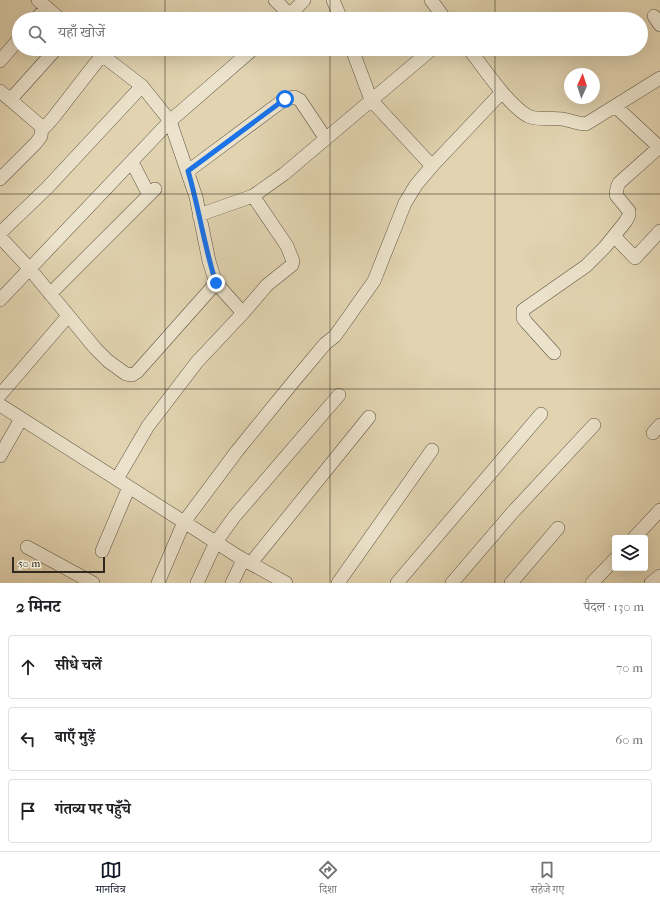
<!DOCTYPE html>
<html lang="hi">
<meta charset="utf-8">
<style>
body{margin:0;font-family:"IM FELL French Canon","Noto Serif Devanagari",serif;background:#f2f2f2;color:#202124}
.controls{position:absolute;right:12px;bottom:12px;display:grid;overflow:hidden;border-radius:4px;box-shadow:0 4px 16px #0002}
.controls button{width:36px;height:36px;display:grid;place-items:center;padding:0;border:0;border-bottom:1px solid #e0e0e0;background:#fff;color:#202124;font:20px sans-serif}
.compass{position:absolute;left:564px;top:68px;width:36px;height:36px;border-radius:50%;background:#fff;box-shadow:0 4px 16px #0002;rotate:3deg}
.scale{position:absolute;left:12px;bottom:10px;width:93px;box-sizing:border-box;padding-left:4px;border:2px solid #32291e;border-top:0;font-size:11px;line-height:14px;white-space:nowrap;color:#32291e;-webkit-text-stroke:3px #ece3cc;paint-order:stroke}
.stop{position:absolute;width:12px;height:12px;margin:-9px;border:3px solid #1a73e8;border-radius:50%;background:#fff}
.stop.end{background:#1a73e8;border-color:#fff;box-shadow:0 1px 4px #0008}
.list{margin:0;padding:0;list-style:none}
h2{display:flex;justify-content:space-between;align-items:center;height:52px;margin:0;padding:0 16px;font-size:17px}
h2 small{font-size:13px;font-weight:400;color:#757577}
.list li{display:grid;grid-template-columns:26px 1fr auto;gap:12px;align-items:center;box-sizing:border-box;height:64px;margin:0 8px 8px;padding:0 8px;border:1px solid #e0e0e0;border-radius:4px}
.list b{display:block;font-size:15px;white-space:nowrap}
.list em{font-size:13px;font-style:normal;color:#757577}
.icon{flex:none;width:22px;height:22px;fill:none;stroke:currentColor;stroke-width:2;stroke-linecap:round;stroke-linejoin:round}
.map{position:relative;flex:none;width:660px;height:583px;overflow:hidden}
.search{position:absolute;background:#fff;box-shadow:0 4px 16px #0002;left:12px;right:12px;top:12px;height:44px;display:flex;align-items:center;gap:10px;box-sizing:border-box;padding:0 14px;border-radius:22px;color:#757577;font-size:15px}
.sheet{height:268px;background:#fff}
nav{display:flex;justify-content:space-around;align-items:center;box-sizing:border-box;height:56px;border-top:1px solid #e0e0e0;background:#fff;font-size:11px;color:#757577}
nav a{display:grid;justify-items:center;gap:2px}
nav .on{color:#111827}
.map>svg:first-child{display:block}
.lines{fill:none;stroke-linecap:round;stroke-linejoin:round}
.street-casing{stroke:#5e5443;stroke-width:14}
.street{stroke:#ece3cc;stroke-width:13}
.route{stroke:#1a73e8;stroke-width:5}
.grid{fill:none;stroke:#32291e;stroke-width:1;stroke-opacity:0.55}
</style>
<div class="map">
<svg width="660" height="583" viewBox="0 0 660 583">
<rect width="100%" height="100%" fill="#e2d4b1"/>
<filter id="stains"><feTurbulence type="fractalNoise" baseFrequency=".005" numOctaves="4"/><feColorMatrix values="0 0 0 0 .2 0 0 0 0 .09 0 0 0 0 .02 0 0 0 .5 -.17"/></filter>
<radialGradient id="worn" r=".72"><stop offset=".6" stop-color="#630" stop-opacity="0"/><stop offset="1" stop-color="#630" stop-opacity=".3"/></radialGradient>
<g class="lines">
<defs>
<path id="street" d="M38 0 60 19
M275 0 290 15
M333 0 341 19
M431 0 445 19
M654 16 660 25
M36 19 46 8
M286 19 304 0
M94 49 142 86 170 121 196 197 209 261 216 283 243 313
M352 49 371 100 432 166
M469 49C483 67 509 106 528 116 539 121 551 117 562 119 570 120 577 124 586 124L660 78
M0 61 19 39
M0 91 42 127 41 136 36 143 0 179
M10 100 56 49
M42 127 46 126 53 118 102 55
M132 162 149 195
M188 171 285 99 294 97 300 100 326 139
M199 215 253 196 284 174 432 49
M0 233 47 188 142 86
M614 236 635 258 660 231
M0 237 29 268 95 348 108 361 126 374 132 375 137 372 216 283
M50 294 155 189
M0 300 170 121 253 49
M554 353 526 322 523 318V310L586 266 605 247 626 221 629 215V211L616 195 617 188 619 183 656 150 658 146 615 106
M0 395 68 316
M0 405 239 557 286 583
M653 433 660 425
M0 456 21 419
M117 479 148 426 197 362 243 313 267 285 292 265 293 261 287 246 253 196
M634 538 660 510
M27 547 93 583
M102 551 129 487
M251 563 369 417
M158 583 184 522 237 451 294 381 325 344 335 336 374 281 405 203 416 185 432 166 502 92
M197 583 216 542 234 517 339 395
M232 583 243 560
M338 583 432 450
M397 583 541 414
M452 583 512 513 594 425
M511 583 558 528
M592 583 615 559
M651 583 660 576"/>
</defs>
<use href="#street" class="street-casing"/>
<use href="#street" class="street"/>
</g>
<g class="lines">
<path class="route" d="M216 283C204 246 199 208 188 171L285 99"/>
</g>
<path class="grid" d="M165 0V19M330 0V19M495 0V19M165 49V583M330 49V583M495 49V583M0 194H660M0 389H660"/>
<rect width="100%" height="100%" filter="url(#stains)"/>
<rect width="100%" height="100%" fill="url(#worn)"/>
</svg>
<div class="controls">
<button><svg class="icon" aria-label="layers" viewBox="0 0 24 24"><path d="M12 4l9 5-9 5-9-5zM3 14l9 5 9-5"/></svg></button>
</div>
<svg class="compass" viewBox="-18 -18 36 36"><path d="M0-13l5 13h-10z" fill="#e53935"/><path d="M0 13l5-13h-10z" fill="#757577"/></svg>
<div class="scale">50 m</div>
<div class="stop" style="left:285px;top:99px"></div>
<div class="stop end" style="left:216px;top:283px"></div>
<div class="search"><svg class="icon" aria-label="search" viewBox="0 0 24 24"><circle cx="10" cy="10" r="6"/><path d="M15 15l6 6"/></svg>यहाँ खोजें</div>
</div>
<section class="sheet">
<h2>2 मिनट<small>पैदल · 130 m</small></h2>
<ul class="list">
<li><svg class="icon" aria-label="ahead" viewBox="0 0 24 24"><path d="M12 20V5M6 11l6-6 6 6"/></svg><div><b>सीधे चलें</b></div><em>70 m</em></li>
<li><svg class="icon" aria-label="left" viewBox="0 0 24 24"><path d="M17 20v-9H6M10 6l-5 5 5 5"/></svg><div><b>बाएँ मुड़ें</b></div><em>60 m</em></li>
<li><svg class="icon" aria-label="arrive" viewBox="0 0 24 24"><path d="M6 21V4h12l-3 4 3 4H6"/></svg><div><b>गंतव्य पर पहुँचे</b></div></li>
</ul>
</section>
<nav>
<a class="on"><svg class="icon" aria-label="map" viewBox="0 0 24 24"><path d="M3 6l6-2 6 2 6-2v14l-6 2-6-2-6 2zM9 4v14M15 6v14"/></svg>मानचित्र</a>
<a><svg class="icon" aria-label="directions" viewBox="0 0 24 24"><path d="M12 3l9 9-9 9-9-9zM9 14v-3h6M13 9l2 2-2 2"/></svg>दिशा</a>
<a><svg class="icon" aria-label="saved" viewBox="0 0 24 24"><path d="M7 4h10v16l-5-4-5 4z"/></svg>सहेजे गए</a>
</nav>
